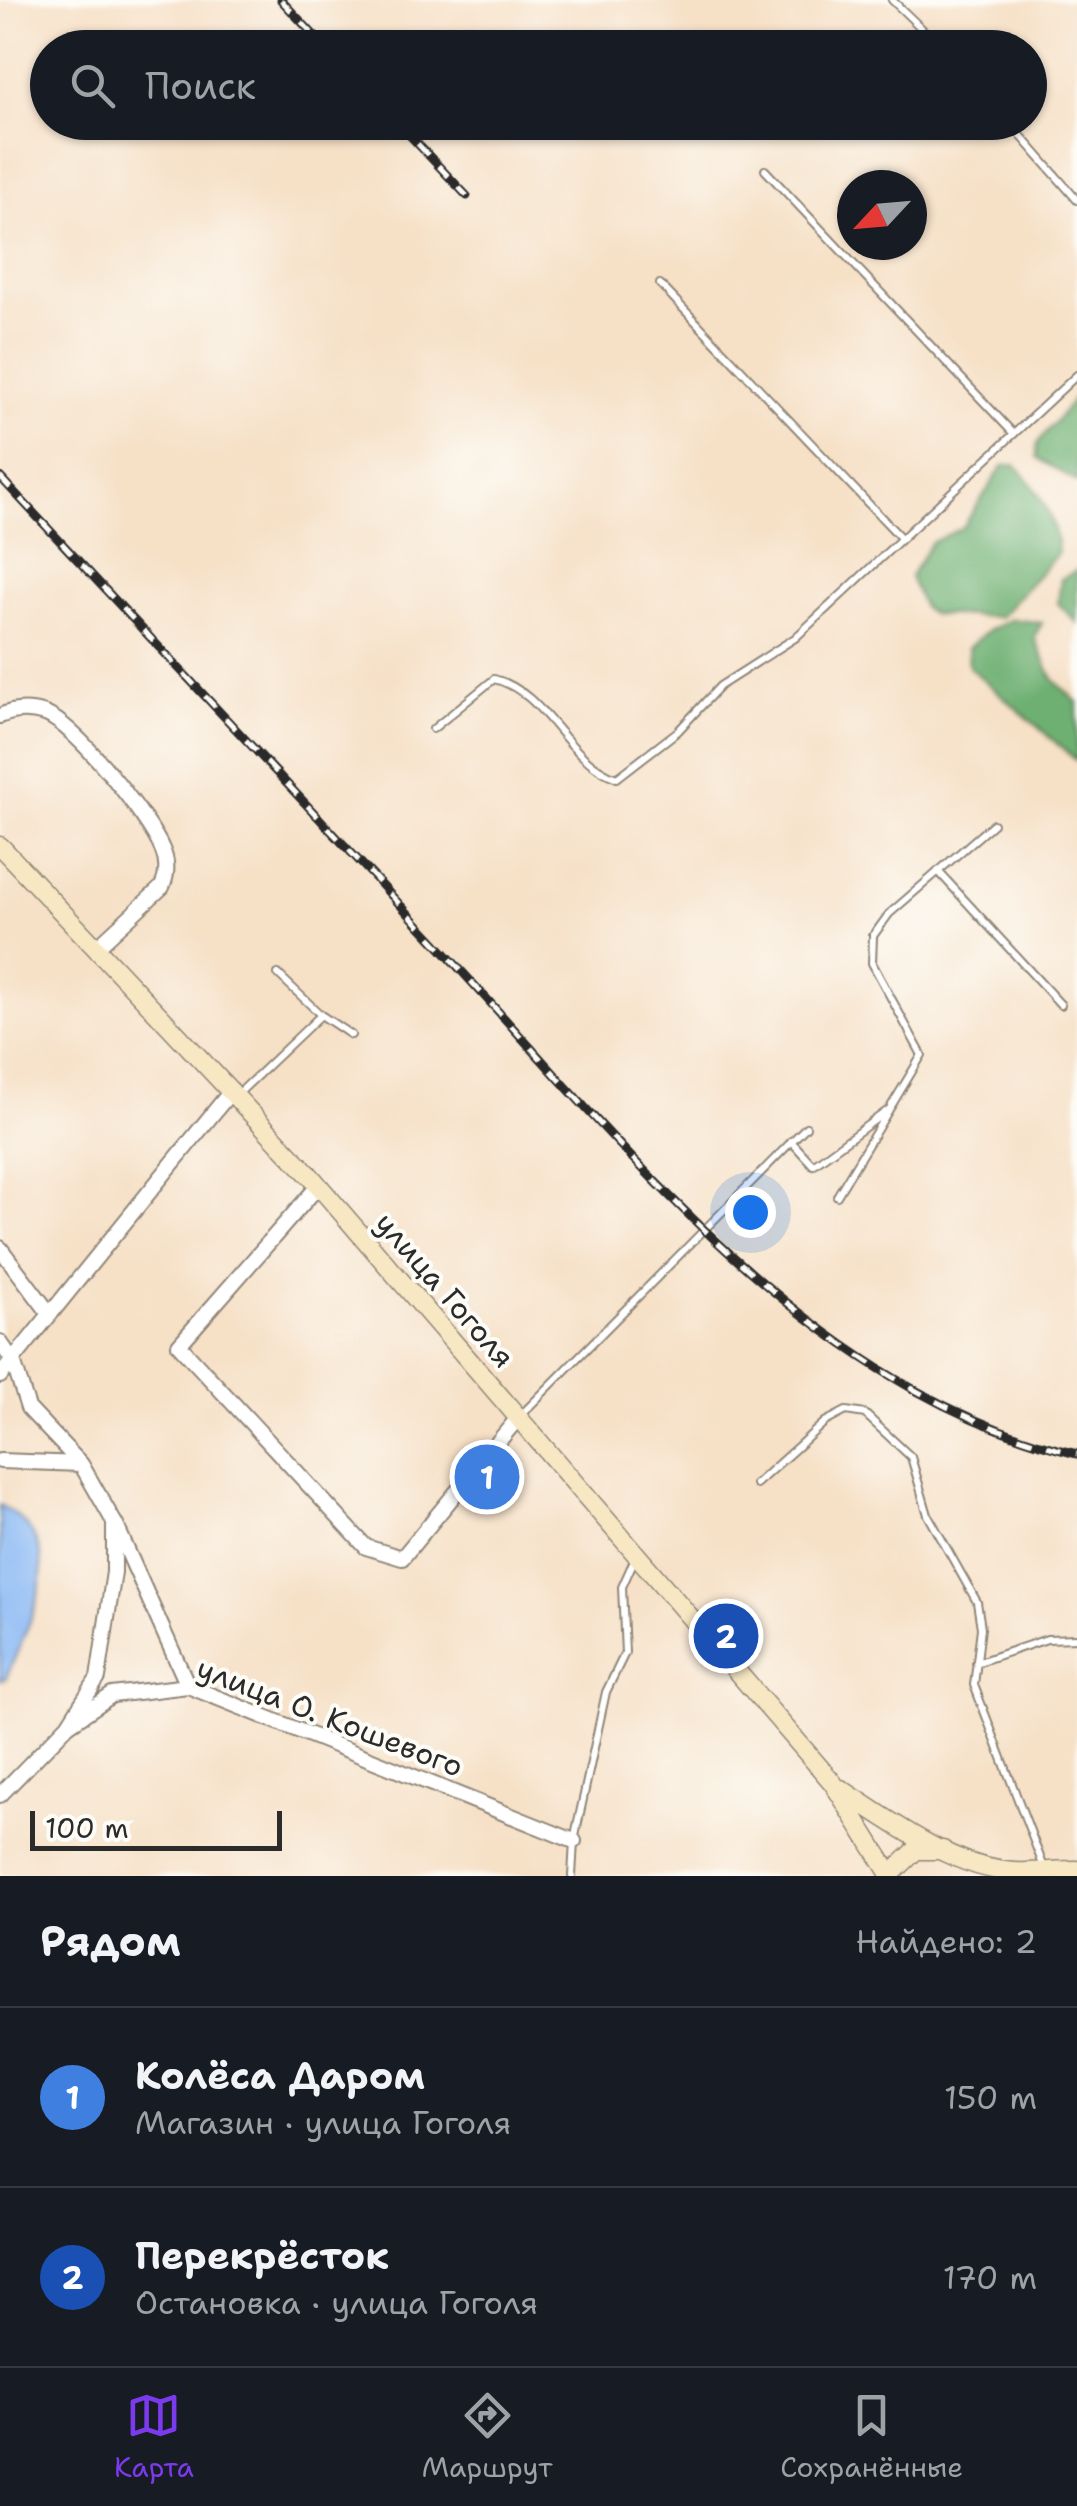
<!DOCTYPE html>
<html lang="ru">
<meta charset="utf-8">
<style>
body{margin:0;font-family:"Shantell Sans",sans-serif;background:#242831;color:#f1f3f6}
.compass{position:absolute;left:837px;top:170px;width:90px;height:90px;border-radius:50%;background:#171b24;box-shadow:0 2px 8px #0004;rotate:244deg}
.scale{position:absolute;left:30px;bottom:25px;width:252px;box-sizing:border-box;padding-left:10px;border:5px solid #2b2b2b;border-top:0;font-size:28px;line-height:35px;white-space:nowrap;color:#2b2b2b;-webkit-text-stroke:8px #fdfcf7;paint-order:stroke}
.you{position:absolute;left:750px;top:1212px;width:35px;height:35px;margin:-25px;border:8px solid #fff;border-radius:50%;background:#1a73e8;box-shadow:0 0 0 15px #1a73e833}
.badge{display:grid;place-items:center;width:65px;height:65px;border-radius:50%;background:#7c3aed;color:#fff;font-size:32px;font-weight:700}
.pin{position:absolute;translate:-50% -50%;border:5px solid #fff;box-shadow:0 2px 10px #0006}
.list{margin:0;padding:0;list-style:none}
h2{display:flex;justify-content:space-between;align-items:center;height:130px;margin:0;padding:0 40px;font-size:42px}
h2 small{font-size:32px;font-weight:400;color:#9ea1a6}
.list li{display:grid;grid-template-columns:65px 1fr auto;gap:30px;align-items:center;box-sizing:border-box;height:180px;padding:0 40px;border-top:2px solid #363941}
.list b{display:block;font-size:38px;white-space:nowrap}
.list p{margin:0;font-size:32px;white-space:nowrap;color:#9ea1a6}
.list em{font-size:32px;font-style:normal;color:#9ea1a6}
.icon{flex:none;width:55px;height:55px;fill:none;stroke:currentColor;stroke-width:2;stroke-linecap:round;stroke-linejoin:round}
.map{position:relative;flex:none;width:1077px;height:1876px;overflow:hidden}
.search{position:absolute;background:#171b24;box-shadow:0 2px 8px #0004;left:30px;right:30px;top:30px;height:110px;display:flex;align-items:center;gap:25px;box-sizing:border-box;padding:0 35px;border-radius:55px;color:#9ea1a6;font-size:38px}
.sheet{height:490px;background:#171b24}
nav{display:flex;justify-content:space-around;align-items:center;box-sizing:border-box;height:140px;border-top:2px solid #363941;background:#171b24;font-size:28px;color:#9ea1a6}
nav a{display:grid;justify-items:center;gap:5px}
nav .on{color:#7c3aed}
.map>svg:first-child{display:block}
.forest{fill:#6eb072;stroke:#4c6e4e;stroke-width:2.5}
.water{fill:#89b8f4;stroke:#5a7290;stroke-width:2.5}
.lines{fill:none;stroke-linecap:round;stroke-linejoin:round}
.lane-casing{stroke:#908678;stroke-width:10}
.street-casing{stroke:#908678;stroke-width:18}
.secondary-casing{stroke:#908678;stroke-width:21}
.lane{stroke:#fff;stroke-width:6}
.street{stroke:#fff;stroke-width:14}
.secondary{stroke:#f7e8c3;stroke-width:18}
.rail-casing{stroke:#2b2b2b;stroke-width:9}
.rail{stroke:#fdfcf7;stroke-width:5;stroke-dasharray:15;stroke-linecap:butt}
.labels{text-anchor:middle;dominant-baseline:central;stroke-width:8;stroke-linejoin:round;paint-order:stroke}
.street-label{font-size:30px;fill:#2b2b2b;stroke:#fdfcf7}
</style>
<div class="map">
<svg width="1077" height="1876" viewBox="0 0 1077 1876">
<rect width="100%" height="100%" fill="#fdfcf7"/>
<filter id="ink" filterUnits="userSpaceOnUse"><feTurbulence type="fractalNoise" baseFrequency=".01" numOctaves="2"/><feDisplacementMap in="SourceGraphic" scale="20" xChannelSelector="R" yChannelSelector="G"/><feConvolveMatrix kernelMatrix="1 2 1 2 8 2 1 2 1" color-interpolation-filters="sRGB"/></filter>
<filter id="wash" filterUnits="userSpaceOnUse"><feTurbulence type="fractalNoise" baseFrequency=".0048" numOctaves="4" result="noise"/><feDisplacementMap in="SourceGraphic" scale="40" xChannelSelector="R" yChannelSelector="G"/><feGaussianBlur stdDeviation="2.25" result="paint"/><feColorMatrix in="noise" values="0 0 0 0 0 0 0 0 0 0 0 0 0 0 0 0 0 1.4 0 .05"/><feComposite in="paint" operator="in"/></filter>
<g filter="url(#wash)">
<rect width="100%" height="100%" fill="#f6e0c6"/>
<path class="forest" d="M1077 395V482L1037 458V444Z
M1016 465C1039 491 1056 518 1058 553L1000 617 932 614 923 608 910 577 931 543 963 527 1003 466Z
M1077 570V623L1058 603 1061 579Z
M1012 619 1042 623 1034 637 1053 679 1077 702V761L969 667 968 648 989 630Z"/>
<path class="water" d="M0 1505C76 1545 29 1621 6 1678L0 1681Z"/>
</g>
<g filter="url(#ink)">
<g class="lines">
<defs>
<path id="lane" d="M892 0 942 48
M1009 122 1077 200
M765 170 1014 434
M660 284 901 538
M433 729 494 679C547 692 565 760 617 778L678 731 720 686 795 638 1077 375
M938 871 1061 1005
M278 974 321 1015 351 1035
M237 1095 321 1015
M791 1141 813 1165 887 1111
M837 1196 922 1055 872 963 873 936 889 914 993 824
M519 1417 806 1127
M756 1484 825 1422 846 1411 865 1414 911 1457 928 1515 977 1602 981 1628 974 1685 1045 1870
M976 1663 1047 1639 1077 1638
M572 1876 574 1841 606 1692 625 1653 622 1587 635 1558"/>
<path id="street" d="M0 716C15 709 29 709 45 714 76 725 149 818 162 849 168 862 168 874 162 887L97 947
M319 1185 179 1345 366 1547 402 1558 518 1418
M0 1248 50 1314
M0 1342 13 1361 28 1408 81 1464 114 1522V1572L98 1678 68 1725 0 1795
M0 1376 232 1090
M0 1461 81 1464
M115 1523 188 1686
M68 1725 112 1695 188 1686 574 1841"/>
<path id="secondary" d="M0 846 312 1178 833 1783 891 1876
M841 1789C891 1822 954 1869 1015 1872 1035 1873 1057 1870 1077 1870
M889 1876 916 1850H943"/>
</defs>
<use href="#lane" class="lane-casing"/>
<use href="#street" class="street-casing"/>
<use href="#secondary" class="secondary-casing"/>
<use href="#lane" class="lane"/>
<use href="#street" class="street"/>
<use href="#secondary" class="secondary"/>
<defs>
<path id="rail" d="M281 0 326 48
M397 122 467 196
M0 477C144 631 289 786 433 940 614 1134 806 1390 1077 1454"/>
</defs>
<use href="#rail" class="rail-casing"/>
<use href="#rail" class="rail"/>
</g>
</g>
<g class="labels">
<g class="street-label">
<text transform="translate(445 1290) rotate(49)">улица Гоголя</text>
<text transform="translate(330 1717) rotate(21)">улица О. Кошевого</text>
</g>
</g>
</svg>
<svg class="compass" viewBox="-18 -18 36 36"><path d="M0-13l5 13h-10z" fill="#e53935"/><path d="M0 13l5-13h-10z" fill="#9ea1a6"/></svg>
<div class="scale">100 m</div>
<div class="you"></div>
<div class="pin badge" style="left:487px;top:1477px;background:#3f7fe0">1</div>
<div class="pin badge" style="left:726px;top:1636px;background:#1a4fb4">2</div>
<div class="search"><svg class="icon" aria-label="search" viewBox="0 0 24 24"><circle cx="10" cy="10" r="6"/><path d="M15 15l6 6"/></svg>Поиск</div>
</div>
<section class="sheet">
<h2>Рядом<small>Найдено: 2</small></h2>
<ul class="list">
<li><span class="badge" style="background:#3f7fe0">1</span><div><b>Колёса Даром</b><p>Магазин · улица Гоголя</p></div><em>150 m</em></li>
<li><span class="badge" style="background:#1a4fb4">2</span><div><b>Перекрёсток</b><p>Остановка · улица Гоголя</p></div><em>170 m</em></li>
</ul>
</section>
<nav>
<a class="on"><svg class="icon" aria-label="map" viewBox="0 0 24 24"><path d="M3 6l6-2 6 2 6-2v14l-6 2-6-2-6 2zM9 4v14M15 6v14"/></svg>Карта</a>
<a><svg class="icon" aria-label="directions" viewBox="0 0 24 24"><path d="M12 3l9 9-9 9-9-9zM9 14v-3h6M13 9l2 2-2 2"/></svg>Маршрут</a>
<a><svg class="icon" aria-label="saved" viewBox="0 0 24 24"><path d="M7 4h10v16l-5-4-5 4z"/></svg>Сохранённые</a>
</nav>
